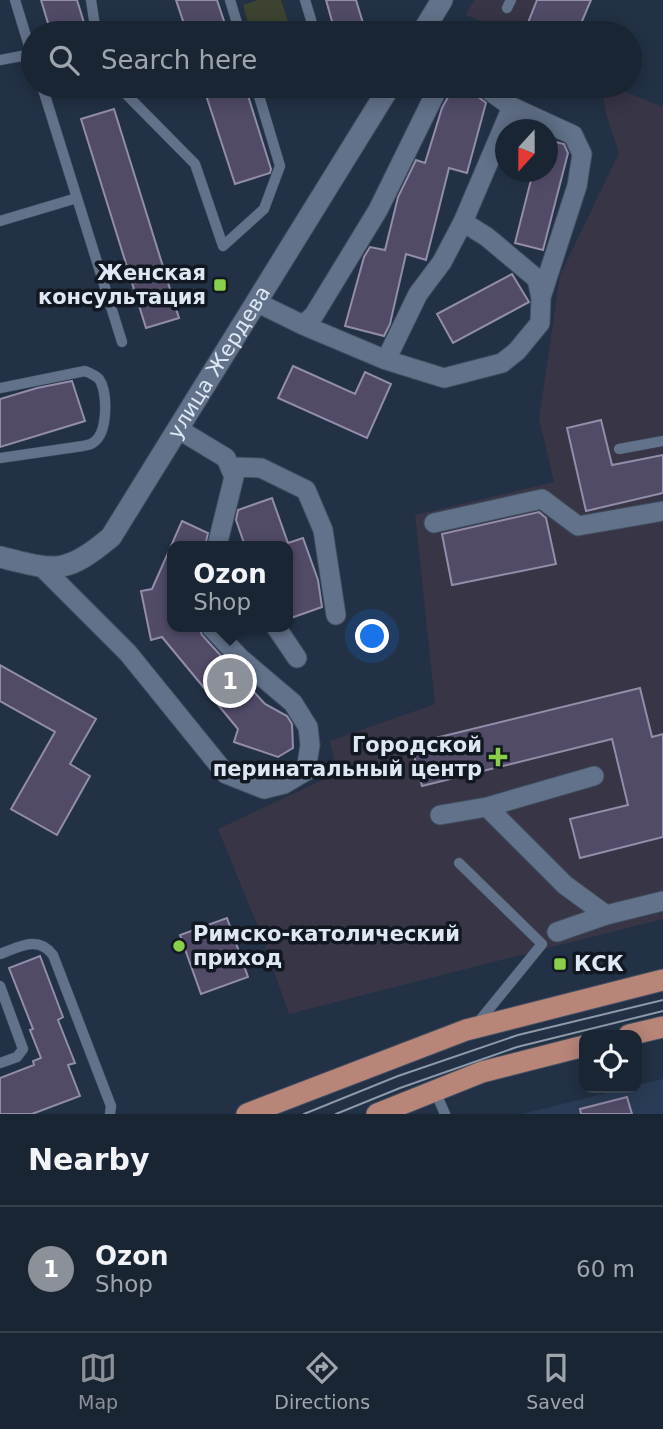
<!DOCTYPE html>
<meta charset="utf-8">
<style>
body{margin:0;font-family:"DejaVu Sans",sans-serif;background:#232d3c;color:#f1f3f6}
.controls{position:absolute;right:21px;bottom:21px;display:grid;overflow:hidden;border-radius:14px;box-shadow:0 4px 18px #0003}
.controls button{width:63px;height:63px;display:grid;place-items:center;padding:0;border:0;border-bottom:2px solid #38424f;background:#1a2534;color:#f1f3f6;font:35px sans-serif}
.compass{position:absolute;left:495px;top:119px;width:63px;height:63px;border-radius:50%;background:#1a2534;box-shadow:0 4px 18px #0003;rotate:201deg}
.you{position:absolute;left:373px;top:637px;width:24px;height:24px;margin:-18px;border:5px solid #fff;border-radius:50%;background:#1a73e8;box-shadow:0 0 0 10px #1a73e833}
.badge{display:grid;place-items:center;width:46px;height:46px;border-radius:50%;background:#8c9099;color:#fff;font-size:23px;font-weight:700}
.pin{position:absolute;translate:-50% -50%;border:4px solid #fff;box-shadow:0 2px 7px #0006}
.popup{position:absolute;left:167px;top:541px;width:126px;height:91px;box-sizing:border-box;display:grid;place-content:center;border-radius:14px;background:#1a2534;filter:drop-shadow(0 2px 5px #0005);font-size:23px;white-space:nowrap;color:#9fa5ac}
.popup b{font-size:26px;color:#f1f3f6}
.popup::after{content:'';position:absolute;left:50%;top:100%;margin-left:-14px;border:14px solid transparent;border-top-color:#1a2534}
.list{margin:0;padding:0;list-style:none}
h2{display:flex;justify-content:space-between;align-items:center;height:91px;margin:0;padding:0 28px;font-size:30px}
h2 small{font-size:23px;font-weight:400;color:#9fa5ac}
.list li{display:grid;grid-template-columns:46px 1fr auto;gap:21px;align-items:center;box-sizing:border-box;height:126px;padding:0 28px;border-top:2px solid #38424f}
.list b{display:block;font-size:26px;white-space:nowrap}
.list p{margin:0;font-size:23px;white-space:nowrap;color:#9fa5ac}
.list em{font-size:23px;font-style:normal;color:#9fa5ac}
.icon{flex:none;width:38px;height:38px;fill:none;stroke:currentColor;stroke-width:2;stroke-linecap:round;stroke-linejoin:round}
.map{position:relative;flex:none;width:663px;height:1114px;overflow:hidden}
.search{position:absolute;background:#1a2534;box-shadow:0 4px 18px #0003;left:21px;right:21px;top:21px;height:77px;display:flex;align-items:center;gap:18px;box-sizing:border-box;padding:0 24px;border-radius:38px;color:#9fa5ac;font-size:26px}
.sheet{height:217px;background:#1a2534}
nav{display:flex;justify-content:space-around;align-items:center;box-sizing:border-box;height:98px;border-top:2px solid #38424f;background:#1a2534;font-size:19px;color:#9fa5ac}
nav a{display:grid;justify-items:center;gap:4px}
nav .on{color:#8c9099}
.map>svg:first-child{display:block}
.built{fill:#2a3c55}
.medical{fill:#373546}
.green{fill:#3c432f}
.building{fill:#514b68;stroke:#928da9;stroke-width:2}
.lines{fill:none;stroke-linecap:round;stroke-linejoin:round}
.lane-casing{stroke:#424e60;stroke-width:11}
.street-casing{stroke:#424e60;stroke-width:21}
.secondary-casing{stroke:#424e60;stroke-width:23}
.primary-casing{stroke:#424e60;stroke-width:23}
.lane{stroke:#62728a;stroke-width:10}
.street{stroke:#62728a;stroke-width:19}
.secondary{stroke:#62728a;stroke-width:21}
.primary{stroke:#b88579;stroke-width:21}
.tram{stroke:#8e9aaa;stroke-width:2}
.poi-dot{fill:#89cf49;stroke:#121822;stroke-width:2.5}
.labels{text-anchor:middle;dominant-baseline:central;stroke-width:7;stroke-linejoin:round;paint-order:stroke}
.poi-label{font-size:21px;font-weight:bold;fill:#dee8f5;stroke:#121822;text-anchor:end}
.street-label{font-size:21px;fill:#dee8f5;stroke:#121822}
</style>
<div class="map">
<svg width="663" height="1114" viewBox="0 0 663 1114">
<rect width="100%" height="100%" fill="#223145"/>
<path class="built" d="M663 1079V1114H522L627 1088H637V1085Z"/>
<path class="medical" d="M475 0H537L524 33H515L465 15Z
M601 86H611L663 107V919L289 1014 260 932 218 829 337 773 330 741 435 704 415 515 554 482 539 419 560 275 619 153 606 114Z"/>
<path class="green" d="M258 0H281L292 33H251L243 5Z"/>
<path class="building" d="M41 0H77L85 26 62 33H51Z
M176 0H217L228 33H187Z
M326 0H356L363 23 335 32Z
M537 0H591L577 33H524Z
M203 86H245L271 169 270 173 235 184Z
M453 88 473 93 486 103 467 173 449 168 426 260 406 254 390 324 384 336 345 326 364 257 370 247 385 250 398 197 416 160 425 163 442 108Z
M114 109 179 318 146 328 81 119Z
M548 140 564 144 568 153 543 250 515 243 533 172H548Z
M512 274 529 302 453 343 437 314Z
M293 366 355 394 365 372 391 384 367 438 278 398Z
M72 381 85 421 0 447V399L37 388Z
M601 420 612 465 663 455V493L586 511 567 428Z
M272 498 288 543 303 538 318 580 322 607 288 619V546H245L236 520 238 510Z
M539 512 546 518 556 564 452 585 442 534Z
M182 521 208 533 205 546H172V627H199L202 635 265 704 287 716 292 724 293 748 278 757 234 742 238 729 162 637 151 640 141 591 152 589Z
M0 665 96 719 70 764 90 776 57 835 11 809 55 732 0 701Z
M640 688 652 737 663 734V837L580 858 570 819 628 805 612 739 422 786 411 744Z
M227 918 248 977 201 994 180 935Z
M40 956 63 1017 58 1020 75 1063 68 1065 80 1096 32 1114H0V1078L34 1065 33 1061 41 1058 30 1030 33 1029 9 968Z
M627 1097 632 1114H581L580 1109Z"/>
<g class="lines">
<defs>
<path id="lane" d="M15 0 33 59
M91 0 96 33
M230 0 240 33
M305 0 315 33
M507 8 511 0
M0 60 32 54
M42 86 122 342
M118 86 195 164 223 246 264 209 280 166 256 86
M0 221 77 198
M0 388 85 371C90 373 95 375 99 379 108 392 108 432 94 442 91 445 87 445 83 446L0 458
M619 449 663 441
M459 863 542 944 476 1025
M0 954C19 947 38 935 53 955L111 1106 110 1114
M0 986 23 1049 17 1057 0 1063
M435 1091 445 1114"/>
<path id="street" d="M483 86 512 107 573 135 582 154 577 186 541 297
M256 302 303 325 386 360 444 378 502 363 517 351 540 323 541 298 537 279 487 237 463 222 512 107
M303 325 314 315 378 210 437 90 441 86
M386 360 418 294 442 262 463 222
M178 429 226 458 234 477 217 546
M230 467 261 468 306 490 323 530 336 615
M434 523 542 499 578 526 663 511
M43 568 128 653 226 774 264 789 284 784 306 771 310 745 308 727 293 703 240 658 211 627
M276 627 297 658
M487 807 565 885 606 915
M440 815 487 807 594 776
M557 932 606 915 663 901"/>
<g id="secondary">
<path d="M422 33 442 0"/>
<path id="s1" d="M0 557C56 571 65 575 111 537L390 86"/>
</g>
<path id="primary" d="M629 1035 663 1027
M247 1114 466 1030 663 980
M377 1114 482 1072 584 1046"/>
</defs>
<use href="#lane" class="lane-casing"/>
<use href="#street" class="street-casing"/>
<use href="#secondary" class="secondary-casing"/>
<use href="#primary" class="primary-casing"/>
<use href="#lane" class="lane"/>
<use href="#street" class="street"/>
<use href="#secondary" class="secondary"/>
<use href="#primary" class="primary"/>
<path class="tram" d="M304 1114 398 1076 518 1035 663 1000
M336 1114 400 1088 517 1047 663 1011"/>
</g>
<g class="poi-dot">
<rect x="213" y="278" width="14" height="14" rx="3.5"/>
<path d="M494.5 746.5h7v7h7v7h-7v7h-7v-7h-7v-7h7z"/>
<circle cx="179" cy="946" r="7"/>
<rect x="553" y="957" width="14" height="14" rx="3.5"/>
</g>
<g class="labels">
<g class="poi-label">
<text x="206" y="273">Женская<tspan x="206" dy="24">консультация</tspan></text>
<text x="482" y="745">Городской<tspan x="482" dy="24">перинатальный центр</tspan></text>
<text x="193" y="934" text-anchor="start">Римско-католический<tspan x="193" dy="24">приход</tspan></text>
<text x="574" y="964" text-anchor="start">КСК</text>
</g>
<g class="street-label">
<text stroke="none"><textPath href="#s1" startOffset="326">улица Жердева</textPath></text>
</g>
</g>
</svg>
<div class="controls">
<button><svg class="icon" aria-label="locate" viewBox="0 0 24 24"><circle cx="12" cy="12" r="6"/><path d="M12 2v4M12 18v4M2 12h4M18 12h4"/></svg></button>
</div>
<svg class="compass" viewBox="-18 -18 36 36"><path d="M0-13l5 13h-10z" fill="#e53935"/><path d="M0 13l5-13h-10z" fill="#9fa5ac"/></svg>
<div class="you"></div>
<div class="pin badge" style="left:230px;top:681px">1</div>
<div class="popup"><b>Ozon</b>Shop</div>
<div class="search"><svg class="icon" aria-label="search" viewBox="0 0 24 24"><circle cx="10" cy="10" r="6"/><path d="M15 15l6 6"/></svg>Search here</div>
</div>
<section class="sheet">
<h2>Nearby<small></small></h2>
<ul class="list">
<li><span class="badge">1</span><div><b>Ozon</b><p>Shop</p></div><em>60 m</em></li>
</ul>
</section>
<nav>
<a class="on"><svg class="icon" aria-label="map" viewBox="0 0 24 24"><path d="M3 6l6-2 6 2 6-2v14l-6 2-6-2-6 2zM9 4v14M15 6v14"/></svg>Map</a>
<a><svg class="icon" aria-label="directions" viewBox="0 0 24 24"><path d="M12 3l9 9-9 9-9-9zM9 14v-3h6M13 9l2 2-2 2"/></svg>Directions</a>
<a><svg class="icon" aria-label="saved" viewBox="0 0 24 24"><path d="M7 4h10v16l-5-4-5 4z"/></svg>Saved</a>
</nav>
